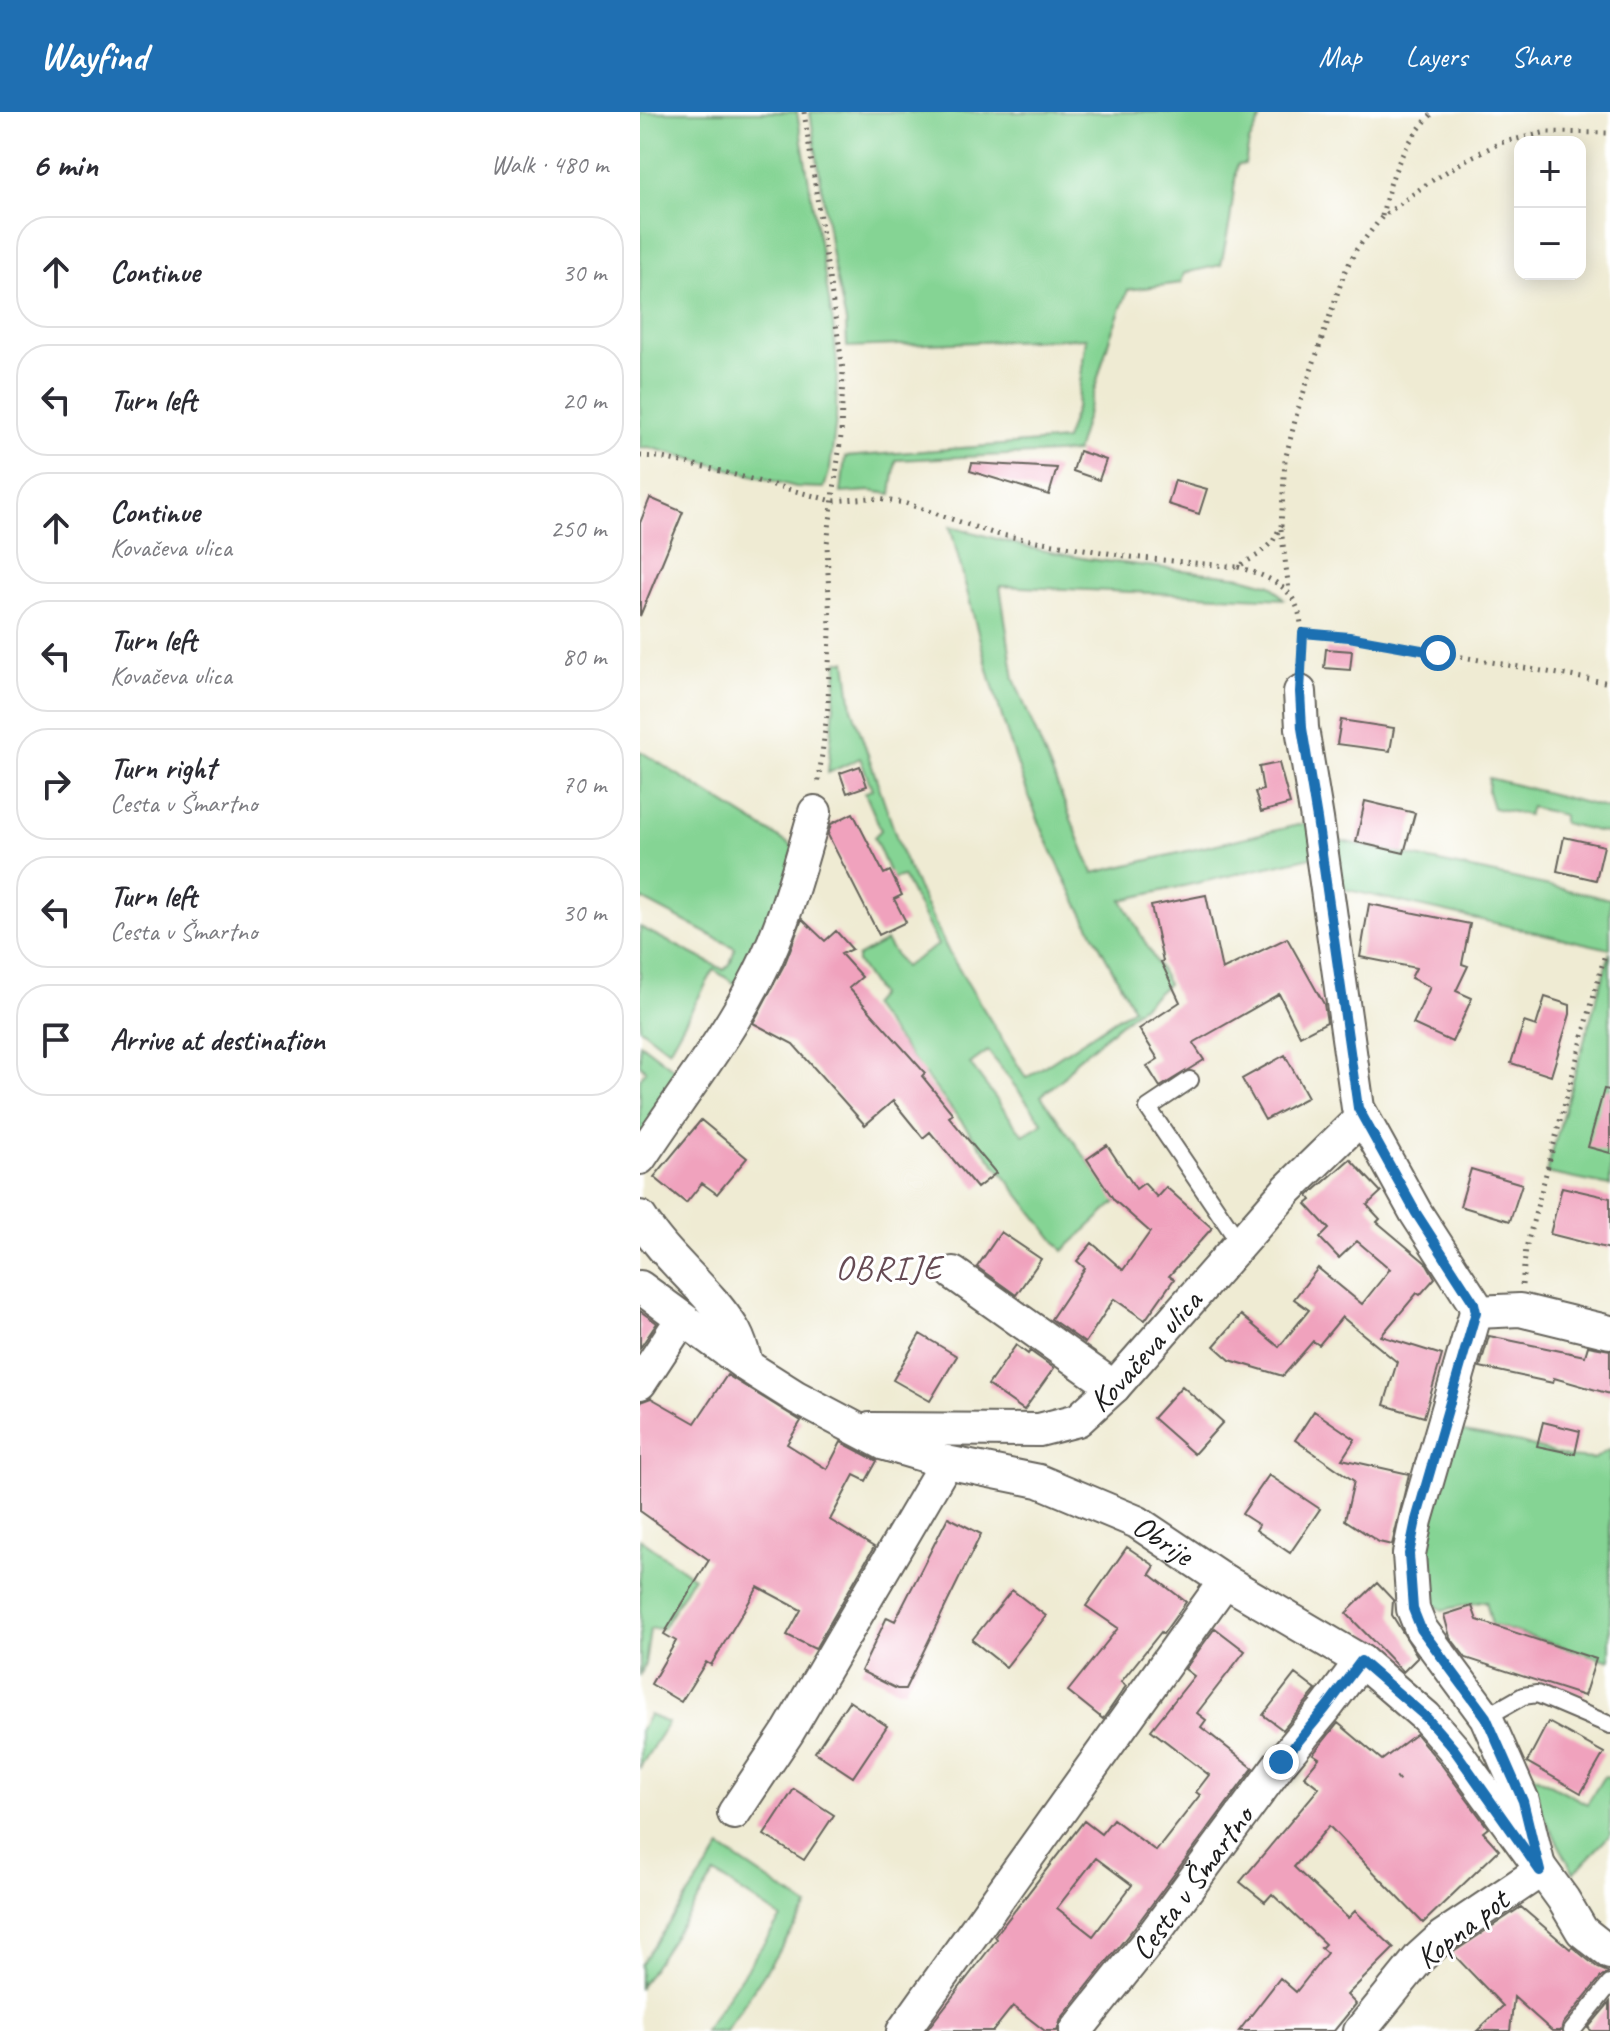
<!DOCTYPE html>
<meta charset="utf-8">
<style>
body{margin:0;font-family:Caveat,sans-serif;background:#f7f7f7;color:#2b2b33}
.controls{position:absolute;right:24px;top:24px;display:grid;overflow:hidden;border-radius:16px;box-shadow:0 4px 20px #0003}
.controls button{width:72px;height:72px;display:grid;place-items:center;padding:0;border:0;border-bottom:2px solid #e1e1e2;background:#fff;color:#2b2b33;font:40px sans-serif}
.stop{position:absolute;width:24px;height:24px;margin:-18px;border:6px solid #1f6fb2;border-radius:50%;background:#fff}
.stop.end{background:#1f6fb2;border-color:#fff;box-shadow:0 2px 8px #0008}
.list{margin:0;padding:0;list-style:none}
h2{display:flex;justify-content:space-between;align-items:center;height:104px;margin:0;padding:0 32px;font-size:34px}
h2 small{font-size:26px;font-weight:400;color:#7c7c81}
.list li{display:grid;grid-template-columns:52px 1fr auto;gap:24px;align-items:center;box-sizing:border-box;height:112px;margin:0 16px 16px;padding:0 16px;border:2px solid #e1e1e2;border-radius:32px}
.list b{display:block;font-size:30px;white-space:nowrap}
.list p{margin:0;font-size:26px;white-space:nowrap;color:#7c7c81}
.list em{font-size:26px;font-style:normal;color:#7c7c81}
.icon{flex:none;width:44px;height:44px;fill:none;stroke:currentColor;stroke-width:2;stroke-linecap:round;stroke-linejoin:round}
.map{position:relative;flex:none;width:970px;height:1919px;overflow:hidden}
header{display:flex;align-items:center;gap:48px;box-sizing:border-box;height:112px;padding:0 40px;background:#1f6fb2;color:#fff}
header strong{font-size:38px}
nav{display:flex;gap:44px;margin-inline-start:auto;font-size:28px}
main{display:flex}
aside{flex:1;background:#fff}
.map>svg:first-child{display:block}
.green{fill:#85d494;stroke:#507858;stroke-width:2;fill-rule:evenodd}
.building{fill:#f0a2bd;fill-rule:evenodd}
.lines{fill:none;stroke-linecap:round;stroke-linejoin:round}
.lane-casing{stroke:#66645c;stroke-width:20}
.street-casing{stroke:#66645c;stroke-width:36}
.path{stroke:#66645c;stroke-width:5;stroke-dasharray:2 6;stroke-linecap:butt}
.lane{stroke:#fff;stroke-width:16}
.street{stroke:#fff;stroke-width:32}
.route{stroke:#1f6fb2;stroke-width:10}
.labels{text-anchor:middle;dominant-baseline:central;stroke-width:6;stroke-linejoin:round;paint-order:stroke}
.street-label{font-size:32px;fill:#1c1c1c;stroke:#fff}
.neighbourhood-label{font-size:34px;letter-spacing:2px;fill:#664b54;stroke:#fff}
</style>
<header>
<strong>Wayfind</strong>
<nav><a>Map</a><a>Layers</a><a>Share</a></nav>
</header>
<main>
<aside>
<h2>6 min<small>Walk · 480 m</small></h2>
<ul class="list">
<li><svg class="icon" aria-label="ahead" viewBox="0 0 24 24"><path d="M12 20V5M6 11l6-6 6 6"/></svg><div><b>Continue</b></div><em>30 m</em></li>
<li><svg class="icon" aria-label="left" viewBox="0 0 24 24"><path d="M17 20v-9H6M10 6l-5 5 5 5"/></svg><div><b>Turn left</b></div><em>20 m</em></li>
<li><svg class="icon" aria-label="ahead" viewBox="0 0 24 24"><path d="M12 20V5M6 11l6-6 6 6"/></svg><div><b>Continue</b><p>Kovačeva ulica</p></div><em>250 m</em></li>
<li><svg class="icon" aria-label="left" viewBox="0 0 24 24"><path d="M17 20v-9H6M10 6l-5 5 5 5"/></svg><div><b>Turn left</b><p>Kovačeva ulica</p></div><em>80 m</em></li>
<li><svg class="icon" aria-label="right" viewBox="0 0 24 24"><path d="M7 20v-9h11M14 6l5 5-5 5"/></svg><div><b>Turn right</b><p>Cesta v Šmartno</p></div><em>70 m</em></li>
<li><svg class="icon" aria-label="left" viewBox="0 0 24 24"><path d="M17 20v-9H6M10 6l-5 5 5 5"/></svg><div><b>Turn left</b><p>Cesta v Šmartno</p></div><em>30 m</em></li>
<li><svg class="icon" aria-label="arrive" viewBox="0 0 24 24"><path d="M6 21V4h12l-3 4 3 4H6"/></svg><div><b>Arrive at destination</b></div></li>
</ul>
</aside>
<div class="map">
<svg width="970" height="1919" viewBox="0 0 970 1919">
<rect width="100%" height="100%" fill="#fff"/>
<filter id="ink" filterUnits="userSpaceOnUse"><feTurbulence type="fractalNoise" baseFrequency=".0125" numOctaves="2"/><feDisplacementMap in="SourceGraphic" scale="16" xChannelSelector="R" yChannelSelector="G"/><feConvolveMatrix kernelMatrix="1 2 1 2 8 2 1 2 1" color-interpolation-filters="sRGB"/></filter>
<filter id="wash" filterUnits="userSpaceOnUse"><feTurbulence type="fractalNoise" baseFrequency=".006" numOctaves="4" result="noise"/><feDisplacementMap in="SourceGraphic" scale="32" xChannelSelector="R" yChannelSelector="G"/><feGaussianBlur stdDeviation="1.8" result="paint"/><feColorMatrix in="noise" values="0 0 0 0 0 0 0 0 0 0 0 0 0 0 0 0 0 1.4 0 .05"/><feComposite in="paint" operator="in"/></filter>
<g filter="url(#wash)">
<rect width="100%" height="100%" fill="#efebd3"/>
<path class="green" d="M0 0H157L193 212 197 253 196 307 190 357 184 376 156 375 8 335 0 336Z
M170 0H624L609 30 605 52 597 53 590 109 581 153 544 161 541 171 488 178 470 225 436 340 256 348 251 382 230 379 201 381 205 345 425 328 437 294 446 226 207 235 206 210 194 156Z
M310 414 390 436 447 447 602 465 631 473 644 487 360 474 374 567 453 761 671 710 676 744 482 788 528 872 436 949 423 966 401 984 477 1089 423 1139 230 893 239 883 217 850V845L246 829 264 855 298 833 263 764 252 767 234 725 241 718 225 681 232 677 220 646 188 661 198 549H206L212 596 264 747 309 841 386 966 493 896C460 833 424 771 397 705 359 611 336 512 310 414ZM348 939 403 1011 383 1023 330 952Z
M0 639 160 739 103 877 74 858 29 938 0 916V815L84 858 90 852 95 836 0 786Z
M849 666 970 697V722L923 711V703L891 695 888 703 853 696 848 680Z
M697 728 970 787V837L695 775 692 730Z
M970 840V1074L906 1061Z
M0 931 43 964 0 1029V967L6 958 0 953Z
M809 1317 881 1331 927 1345 954 1347 970 1337V1549L852 1513 846 1489 802 1498 788 1488 778 1453Z
M0 1427 53 1465 23 1516 10 1517 5 1552 0 1565Z
M9 1603 28 1611 0 1655V1619Z
M888 1660 947 1692 964 1664 970 1665V1723L934 1761 880 1661Z
M81 1736 168 1795 86 1919H64L141 1806 75 1762 0 1875V1853Z"/>
<g id="blocks">
<path class="building" d="M439 339 466 348 459 368 433 359Z
M332 351 417 356 409 383 330 359Z
M535 368 567 377 559 402 528 392Z
M10 386 43 400 0 504V411Z
M686 537 712 539 710 558 684 556Z
M701 608 754 616 750 639 697 632Z
M639 651 650 692 621 700 615 680 623 678 619 655Z
M220 654 227 674 207 681 200 661Z
M725 689 775 701 764 741 716 730Z
M213 701 244 762 250 759 262 783 254 787 266 810 239 823 188 723 191 712Z
M924 725 964 734 956 768 917 759Z
M566 783 582 858 647 826 684 892 687 910 660 924 639 882 553 931 564 948 520 975 507 954 518 947 499 917 540 890 521 850 523 849 511 794Z
M729 792 830 812 822 852 828 854 816 879 832 886 812 930 773 912 790 875 771 866 776 856 720 845Z
M162 807 185 829 196 819 212 837 201 842 222 865 209 876 285 961 282 964 313 1002 309 1005 356 1061 337 1076 290 1020 283 1026 253 989 225 1013 153 932 113 911 145 851Z
M905 885 930 893V902L911 964 871 951 884 910 896 914Z
M645 943 668 985 625 1008 602 967Z
M964 977 970 978V1041L948 1035Z
M61 1008 107 1046 77 1082 62 1071 46 1091 14 1065Z
M467 1033 496 1077 504 1071 517 1085 526 1075 572 1116 529 1164 534 1167 505 1208 474 1187 445 1231 411 1207 445 1156 437 1149 452 1131 483 1158 510 1120 474 1088 447 1047Z
M710 1047 741 1080 727 1093 740 1107 737 1110 787 1152 795 1166 780 1183 777 1181 741 1224 802 1243 784 1305 744 1293 757 1250 702 1205 679 1233 673 1229 643 1264 590 1248 574 1234 601 1203 639 1235 669 1198 654 1187 678 1156 722 1192 750 1157 717 1129 699 1146 680 1126 689 1117 666 1092 671 1088 668 1084Z
M831 1057 882 1072 870 1109 820 1094Z
M922 1075 970 1086V1137L910 1122Z
M361 1120 401 1147 376 1183 337 1155Z
M0 1199 17 1211 0 1236Z
M280 1222 317 1244 290 1289 253 1268Z
M849 1224 945 1244 948 1234 970 1238V1282L914 1266 913 1271 840 1255Z
M376 1233 388 1242 390 1239 414 1256 384 1298 348 1273Z
M87 1263 161 1309 147 1332 187 1357 201 1330 237 1349 226 1369 214 1363 190 1408 234 1435 175 1537 147 1523 161 1498 118 1475 71 1553 66 1550 41 1590 11 1572 36 1529 24 1522 69 1448 0 1399V1290L11 1286 55 1311Z
M542 1274 583 1310 554 1342 513 1306Z
M674 1299 715 1327 702 1347 769 1362 752 1433 739 1430 705 1408 714 1369 655 1328Z
M903 1310 940 1319 935 1342 897 1334Z
M629 1363 680 1397 650 1441 616 1418 619 1413 602 1402Z
M308 1405 341 1422 265 1577H257L221 1559 247 1505 255 1509Z
M487 1435 515 1454 510 1462 546 1490 523 1522 521 1520 481 1570 486 1574 463 1607 428 1579 478 1516 446 1494Z
M737 1471 753 1488 752 1503 778 1545 763 1560 706 1501Z
M372 1478 406 1504 366 1555 332 1528Z
M832 1494 837 1508 956 1547 944 1584 826 1546 810 1525 804 1503Z
M575 1516 605 1539 557 1601 566 1608 561 1615 613 1656 498 1811 421 1907 417 1919H405L373 1894 353 1919H286L357 1827 355 1824 444 1709 461 1722 473 1707 516 1739 560 1683 556 1680 569 1663 511 1618 554 1564 545 1557ZM456 1746 492 1773 453 1824 417 1796Z
M655 1562 676 1578 643 1618 623 1603Z
M209 1589 247 1614 213 1665 175 1640Z
M908 1610 964 1641 941 1681 887 1650Z
M698 1611 742 1648 776 1622 798 1648 848 1716 843 1720 859 1738 783 1811 689 1714 654 1755 708 1806 715 1799 754 1836 707 1883 716 1892 694 1919H599L640 1866 656 1880 687 1841 681 1836 685 1832 632 1782 625 1790 600 1770 679 1676 664 1664 679 1646 673 1642Z
M154 1677 194 1703 164 1748 124 1723Z
M881 1795 930 1837 932 1835 958 1856 970 1861 961 1865 923 1912 921 1919H912L874 1885 870 1919H837L863 1894 812 1841Z
M970 1890V1919H952L948 1916Z"/>
</g>
</g>
<g filter="url(#ink)">
<use href="#blocks" fill-opacity="0" stroke="#66645c" stroke-width="2"/>
<g class="lines">
<defs>
<path id="lane" d="M550 968 508 996 601 1133
M846 1605 883 1584 897 1582 970 1613
M932 1919 970 1872"/>
<g id="street">
<path d="M660 580 662 616 677 707 718 996 776 1101 834 1191 836 1200 776 1408 769 1442 773 1497 781 1517 846 1605 883 1689 900 1759 802 1825 780 1845 720 1919"/>
<path d="M0 1046C40 985 87 926 119 862 145 811 159 755 175 700"/>
<path d="M0 1105C26 1147 67 1176 93 1217 100 1227 103 1242 107 1253"/>
<path d="M313 1161 474 1275"/>
<path id="s1" d="M0 1175 107 1254 156 1285 245 1332 306 1350 399 1369 497 1410 585 1469 721 1549 786 1605 813 1636 923 1787 942 1819 970 1841"/>
<path d="M836 1200 880 1198 970 1220"/>
<path d="M0 1271 42 1207"/>
<path id="s2" d="M230 1317 399 1318 438 1308 474 1275 648 1077 722 1005"/>
<path d="M94 1701 148 1620 306 1350"/>
<path d="M263 1919 585 1469"/>
<path id="s3" d="M436 1919 513 1823 641 1650 685 1597 721 1549"/>
</g>
</defs>
<use href="#lane" class="lane-casing"/>
<use href="#street" class="street-casing"/>
<path class="path" d="M164 0 203 258 201 324 187 432 190 517 188 594 178 674
M742 104C751 62 763 31 794 0
M0 344 18 345 69 356 193 389 230 386 265 391 355 422 491 445 597 455 618 443 633 429 641 414 645 348 658 297 704 162 716 138 742 105 788 71 829 46 860 31 907 20 970 21
M641 417 649 478
M598 455C658 473 665 492 661 553
M663 521 709 525 970 571
M882 1173 886 1136 965 842
M757 1667 762 1663"/>
<use href="#lane" class="lane"/>
<use href="#street" class="street"/>
</g>
</g>
<g class="lines" filter="url(#ink)">
<path class="route" d="M641 1650 685 1597 721 1549 786 1605 813 1636 900 1759 883 1689 846 1605 781 1517 773 1497 769 1442 776 1408 836 1200 834 1191 776 1101 718 996 677 707 662 616 660 580 663 521 709 525 798 541"/>
</g>
<g class="labels">
<g class="street-label">
<text stroke="none"><textPath href="#s2" startOffset="306">Kovačeva ulica</textPath></text>
<text stroke="none"><textPath href="#s1" startOffset="588">Obrije</textPath></text>
<text stroke="none"><textPath href="#s3" startOffset="188">Cesta v Šmartno</textPath></text>
<text transform="translate(822 1817) rotate(-38)">Kopna pot</text>
</g>
<g class="neighbourhood-label">
<text x="249" y="1155">OBRIJE</text>
</g>
</g>
</svg>
<div class="controls">
<button>+</button>
<button>−</button>
</div>
<div class="stop" style="left:798px;top:541px"></div>
<div class="stop end" style="left:641px;top:1650px"></div>
</div>
</main>
